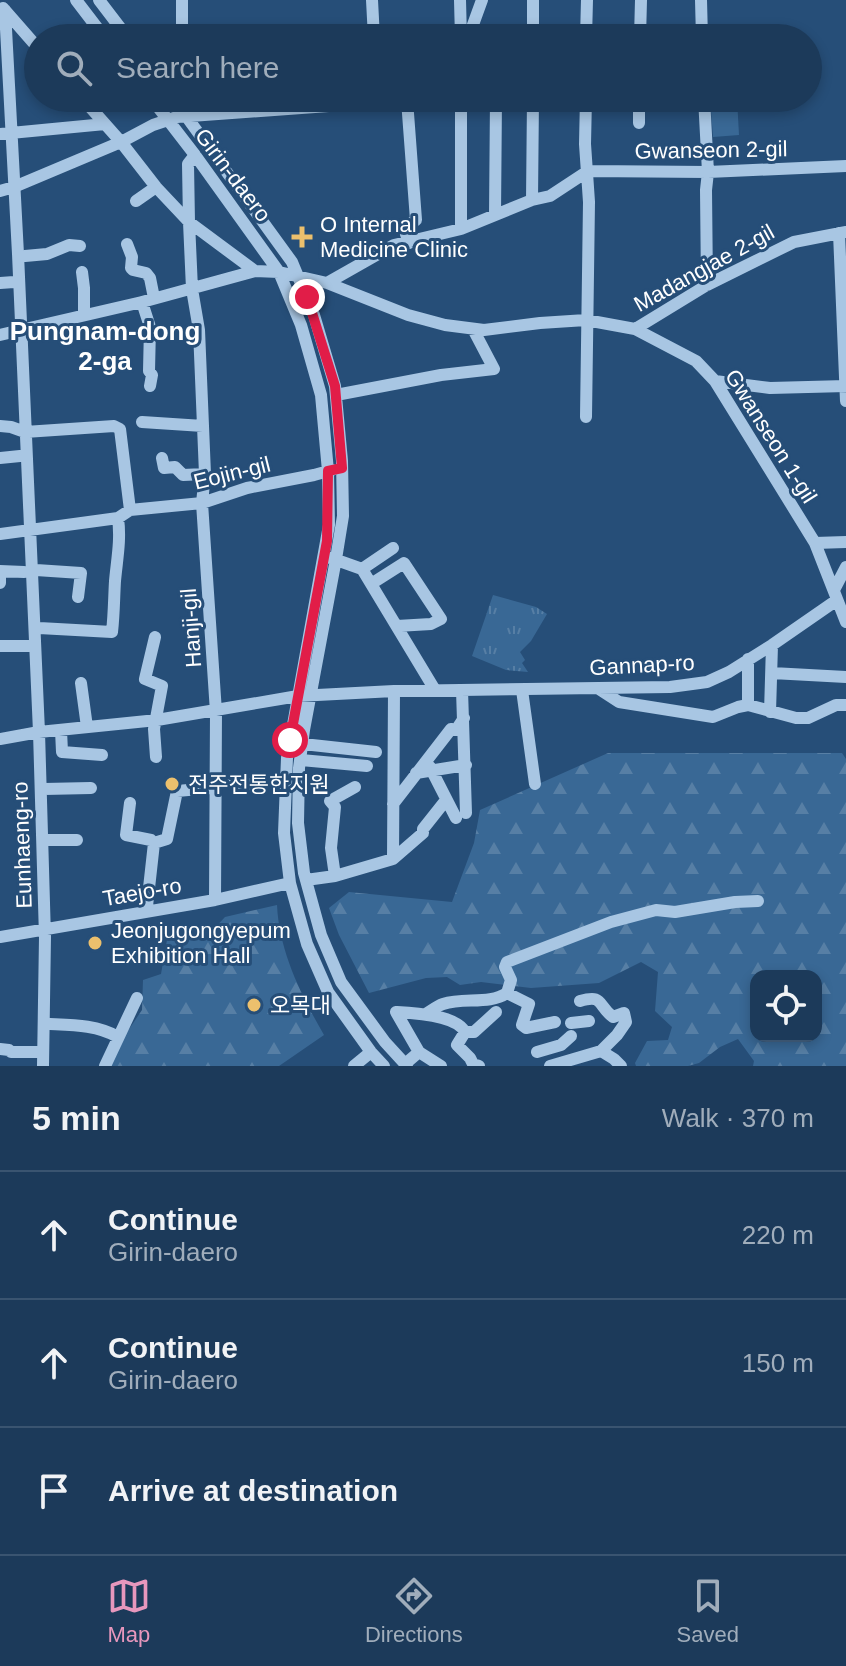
<!DOCTYPE html>
<meta charset="utf-8">
<style>
body{margin:0;font-family:Arial,"Noto Sans KR",sans-serif;background:#254160;color:#f1f3f6}
.controls{position:absolute;right:24px;bottom:24px;display:grid;overflow:hidden;border-radius:16px;box-shadow:0 4px 12px #0003}
.controls button{width:72px;height:72px;display:grid;place-items:center;padding:0;border:0;border-bottom:2px solid #3a5470;background:#1c3a5a;color:#f1f3f6;font:40px sans-serif}
.stop{position:absolute;width:24px;height:24px;margin:-18px;border:6px solid #e11d48;border-radius:50%;background:#fff}
.stop.end{background:#e11d48;border-color:#fff;box-shadow:0 2px 8px #0008}
.list{margin:0;padding:0;list-style:none}
h2{display:flex;justify-content:space-between;align-items:center;height:104px;margin:0;padding:0 32px;font-size:34px}
h2 small{font-size:26px;font-weight:400;color:#a0adbb}
.list li{display:grid;grid-template-columns:52px 1fr auto;gap:24px;align-items:center;box-sizing:border-box;height:128px;padding:0 32px;border-top:2px solid #3a5470}
.list b{display:block;font-size:30px;white-space:nowrap}
.list p{margin:0;font-size:26px;white-space:nowrap;color:#a0adbb}
.list em{font-size:26px;font-style:normal;color:#a0adbb}
.icon{flex:none;width:44px;height:44px;fill:none;stroke:currentColor;stroke-width:2;stroke-linecap:round;stroke-linejoin:round}
.map{position:relative;flex:none;width:846px;height:1066px;overflow:hidden}
.search{position:absolute;background:#1c3a5a;box-shadow:0 4px 12px #0003;left:24px;right:24px;top:24px;height:88px;display:flex;align-items:center;gap:20px;box-sizing:border-box;padding:0 28px;border-radius:44px;color:#a0adbb;font-size:30px}
.sheet{height:488px;background:#1c3a5a}
nav{display:flex;justify-content:space-around;align-items:center;box-sizing:border-box;height:112px;border-top:2px solid #3a5470;background:#1c3a5a;font-size:22px;color:#a0adbb}
nav a{display:grid;justify-items:center;gap:4px}
nav .on{color:#e797bd}
.map>svg:first-child{display:block}
.grass{fill:url(#grass-tufts)}
.forest{fill:url(#forest-firs);fill-rule:evenodd}
.pitch{fill:#396895}
.lines{fill:none;stroke-linecap:round;stroke-linejoin:round}
.minor{stroke:#a8c6e3;stroke-width:12}
.route{stroke:#e11d48;stroke-width:10}
.poi-dot{fill:#ecc06d;stroke:#264e78;stroke-width:3}
.labels{text-anchor:middle;dominant-baseline:central;stroke-width:6;stroke-linejoin:round;paint-order:stroke}
.street-label{font-size:22px;fill:#fff;stroke:#264e78}
.poi-label{font-size:22px;fill:#fff;stroke:#264e78;text-anchor:start}
.quarter-label{font-size:26px;font-weight:bold;fill:#fff;stroke:#264e78}
</style>
<div class="map">
<svg width="846" height="1066" viewBox="0 0 846 1066">
<defs>
<pattern id="grass-tufts" width="24" height="20" patternUnits="userSpaceOnUse" patternTransform="scale(2)"><rect width="24" height="20" fill="#396895"/><path d="M3 7l-1-3M5 7V3M7 7l1-3M15 17l-1-3M17 17v-4M19 17l1-3" fill="none" stroke="#577fa5"/></pattern>
<pattern id="forest-firs" width="22" height="20" patternUnits="userSpaceOnUse" patternTransform="scale(2)"><rect width="22" height="20" fill="#396895"/><path d="M5 1l3.5 6h-7zM16 11l3.5 6h-7z" fill="#577fa5"/></pattern>
</defs>
<rect width="100%" height="100%" fill="#264e78"/>
<path class="grass" d="M493 595 536 607 547 614 531 641 520 652 525 660 522 663 528 672 506 670 472 656Z"/>
<path class="forest" d="M608 753H842L846 759V1066H753L754 1061 738 1039 720 1047 699 1063 688 1066H636L635 1063 647 1041 668 1040 672 1027 655 1011 658 972 641 962 599 983 531 988 481 982 460 985 447 977 426 978 369 993 339 935 329 908 349 892 452 902 474 843 480 810ZM756 976H816V1036H756Z
M277 905C279 951 301 995 324 1035L279 1066H110L119 1044 142 1010 143 980 161 974 167 940 211 932 225 917Z"/>
<path class="pitch" d="M710 98H737L739 135 713 137Z"/>
<g class="lines">
<path class="minor" d="M76 0 105 38
M99 0 128 38
M182 0V38
M372 0 374 38
M460 0 461 38
M701 0 702 38
M3 8 38 48
M5 10 18 254 39 732 45 937 43 1066
M461 38 470 33 482 0
M533 38V0
M586 38 587 0
M640 38 641 0
M82 98 121 142 156 187 189 222 255 271 279 272 327 283 408 315 445 325 484 330 540 323 586 320 635 329 696 361 715 381 815 543 846 622
M151 98 195 155 279 272 301 325 321 395 328 471 329 525 287 758 284 833 290 883 307 944 328 992 371 1052 384 1066
M173 98 292 262 314 315 335 386 342 461 343 516 336 559 304 730 299 768 298 823 304 873 321 935 341 982 385 1042 407 1066
M461 98V229
M586 98 585 144 589 202 586 417
M704 98 708 172 706 190 707 285
M407 100 416 220 404 228 409 243
M639 123V98
M0 134 105 124
M195 155 188 164 189 222 192 289 199 330 205 474 202 503 216 712 215 900
M0 191 14 187 121 142 153 125 177 117 438 98
M532 200 533 98
M136 201 156 187
M495 215 496 98
M839 233 846 401
M127 244 132 257 131 268 133 270 146 273 150 278 154 298
M25 256 47 254 69 245 80 246
M82 272 84 288V314
M0 283 14 282
M327 283 394 245 461 229 532 200 550 196 588 171 708 172 846 166
M142 302 150 327 149 371 152 375 150 386
M635 329 707 285 794 242 846 232
M0 335 142 302 255 271
M715 381 770 388 846 386
M336 395 441 375 494 369 473 329
M142 422 203 426
M0 426 11 427 25 432 114 426 120 429 130 510
M0 458 20 456
M162 458 164 468 175 467 183 475 205 474
M0 534 118 518 130 510 202 503 247 488 314 475 332 470
M815 543 846 542
M331 558 362 569 435 690
M362 569 393 548
M36 570 81 573 78 597
M0 583V571L24 572
M371 584 404 563 441 619 431 624 397 626
M834 590 846 567
M39 628 112 632C114 615 114 598 115 581 117 559 121 540 118 518
M155 637 145 679 162 686 154 729 156 757
M0 646H35
M748 659V705
M772 673 846 677
M81 683 87 727
M599 689 619 702 713 717 738 707 748 705 796 718H808L836 705H846
M462 690 466 813
M522 690 535 784
M770 712 772 645
M61 730 62 752 102 755
M0 739 39 732 157 720 298 696 394 691 670 687 707 682 729 672 772 645 837 600
M303 744 376 752
M301 760 367 766
M430 767 456 818
M416 773 466 765
M216 779 254 785
M44 789 91 788
M130 803 126 835 151 840 154 843
M393 804 451 729 456 730 464 718
M46 840H77
M393 859 394 691
M335 876 331 848 335 807 330 801 355 787
M306 880 335 876 393 859 423 833V829L446 800
M147 906 154 843 167 839 177 791 211 788
M0 937 215 900 290 883
M507 993 511 980 505 967 507 962 611 922 656 910 675 912 735 902 758 901
M507 993 529 1004 522 1025 526 1028 555 1022
M396 1012C414 1013 456 1015 465 1032
M396 1012 419 1052
M426 1014C431 1011 437 1006 443 1004 464 997 489 1005 507 993
M571 1023 589 1021
M50 1024C73 1025 97 1025 118 1037
M0 1049 9 1050 11 1052H40
M601 1051 614 1059 621 1066
M537 1052 561 1045 571 1036
M405 1064 419 1052 441 1066
M105 1066 137 998
M354 1066 371 1052
M479 1066 473 1064 470 1058 457 1045 465 1032H474L496 1012
M550 1066 601 1051 617 1035 626 1022 624 1013 613 1017C597 1005 604 994 580 1001"/>
</g>
<g class="lines">
<path class="route" d="M290 740 327 541 328 471 342 468 335 386 307 297"/>
</g>
<g class="poi-dot">
<path d="M298 225h8v8h8v8h-8v8h-8v-8h-8v-8h8z"/>
<circle cx="172" cy="784" r="8"/>
<circle cx="95" cy="943" r="8"/>
<circle cx="254" cy="1005" r="8"/>
</g>
<g class="labels">
<g class="street-label">
<text transform="translate(711 150) rotate(-1)">Gwanseon 2-gil</text>
<text transform="translate(233 175) rotate(53)">Girin-daero</text>
<text transform="translate(704 268) rotate(-29)">Madangjae 2-gil</text>
<text transform="translate(771 436) rotate(58)">Gwanseon 1-gil</text>
<text transform="translate(232 473) rotate(-14)">Eojin-gil</text>
<text transform="translate(191 628) rotate(-94)">Hanji-gil</text>
<text transform="translate(642 665) rotate(-3)">Gannap-ro</text>
<text transform="translate(22 845) rotate(-92)">Eunhaeng-ro</text>
<text transform="translate(142 892) rotate(-10)">Taejo-ro</text>
</g>
<g class="poi-label">
<text x="320" y="224">O Internal<tspan x="320" dy="25">Medicine Clinic</tspan></text>
<text x="188" y="784">전주전통한지원</text>
<text x="111" y="930">Jeonjugongyepum<tspan x="111" dy="25">Exhibition Hall</tspan></text>
<text x="270" y="1005">오목대</text>
</g>
<g class="quarter-label">
<text x="105" y="331">Pungnam-dong<tspan x="105" dy="30">2-ga</tspan></text>
</g>
</g>
</svg>
<div class="controls">
<button><svg class="icon" aria-label="locate" viewBox="0 0 24 24"><circle cx="12" cy="12" r="6"/><path d="M12 2v4M12 18v4M2 12h4M18 12h4"/></svg></button>
</div>
<div class="stop" style="left:290px;top:740px"></div>
<div class="stop end" style="left:307px;top:297px"></div>
<div class="search"><svg class="icon" aria-label="search" viewBox="0 0 24 24"><circle cx="10" cy="10" r="6"/><path d="M15 15l6 6"/></svg>Search here</div>
</div>
<section class="sheet">
<h2>5 min<small>Walk · 370 m</small></h2>
<ul class="list">
<li><svg class="icon" aria-label="ahead" viewBox="0 0 24 24"><path d="M12 20V5M6 11l6-6 6 6"/></svg><div><b>Continue</b><p>Girin-daero</p></div><em>220 m</em></li>
<li><svg class="icon" aria-label="ahead" viewBox="0 0 24 24"><path d="M12 20V5M6 11l6-6 6 6"/></svg><div><b>Continue</b><p>Girin-daero</p></div><em>150 m</em></li>
<li><svg class="icon" aria-label="arrive" viewBox="0 0 24 24"><path d="M6 21V4h12l-3 4 3 4H6"/></svg><div><b>Arrive at destination</b></div></li>
</ul>
</section>
<nav>
<a class="on"><svg class="icon" aria-label="map" viewBox="0 0 24 24"><path d="M3 6l6-2 6 2 6-2v14l-6 2-6-2-6 2zM9 4v14M15 6v14"/></svg>Map</a>
<a><svg class="icon" aria-label="directions" viewBox="0 0 24 24"><path d="M12 3l9 9-9 9-9-9zM9 14v-3h6M13 9l2 2-2 2"/></svg>Directions</a>
<a><svg class="icon" aria-label="saved" viewBox="0 0 24 24"><path d="M7 4h10v16l-5-4-5 4z"/></svg>Saved</a>
</nav>
